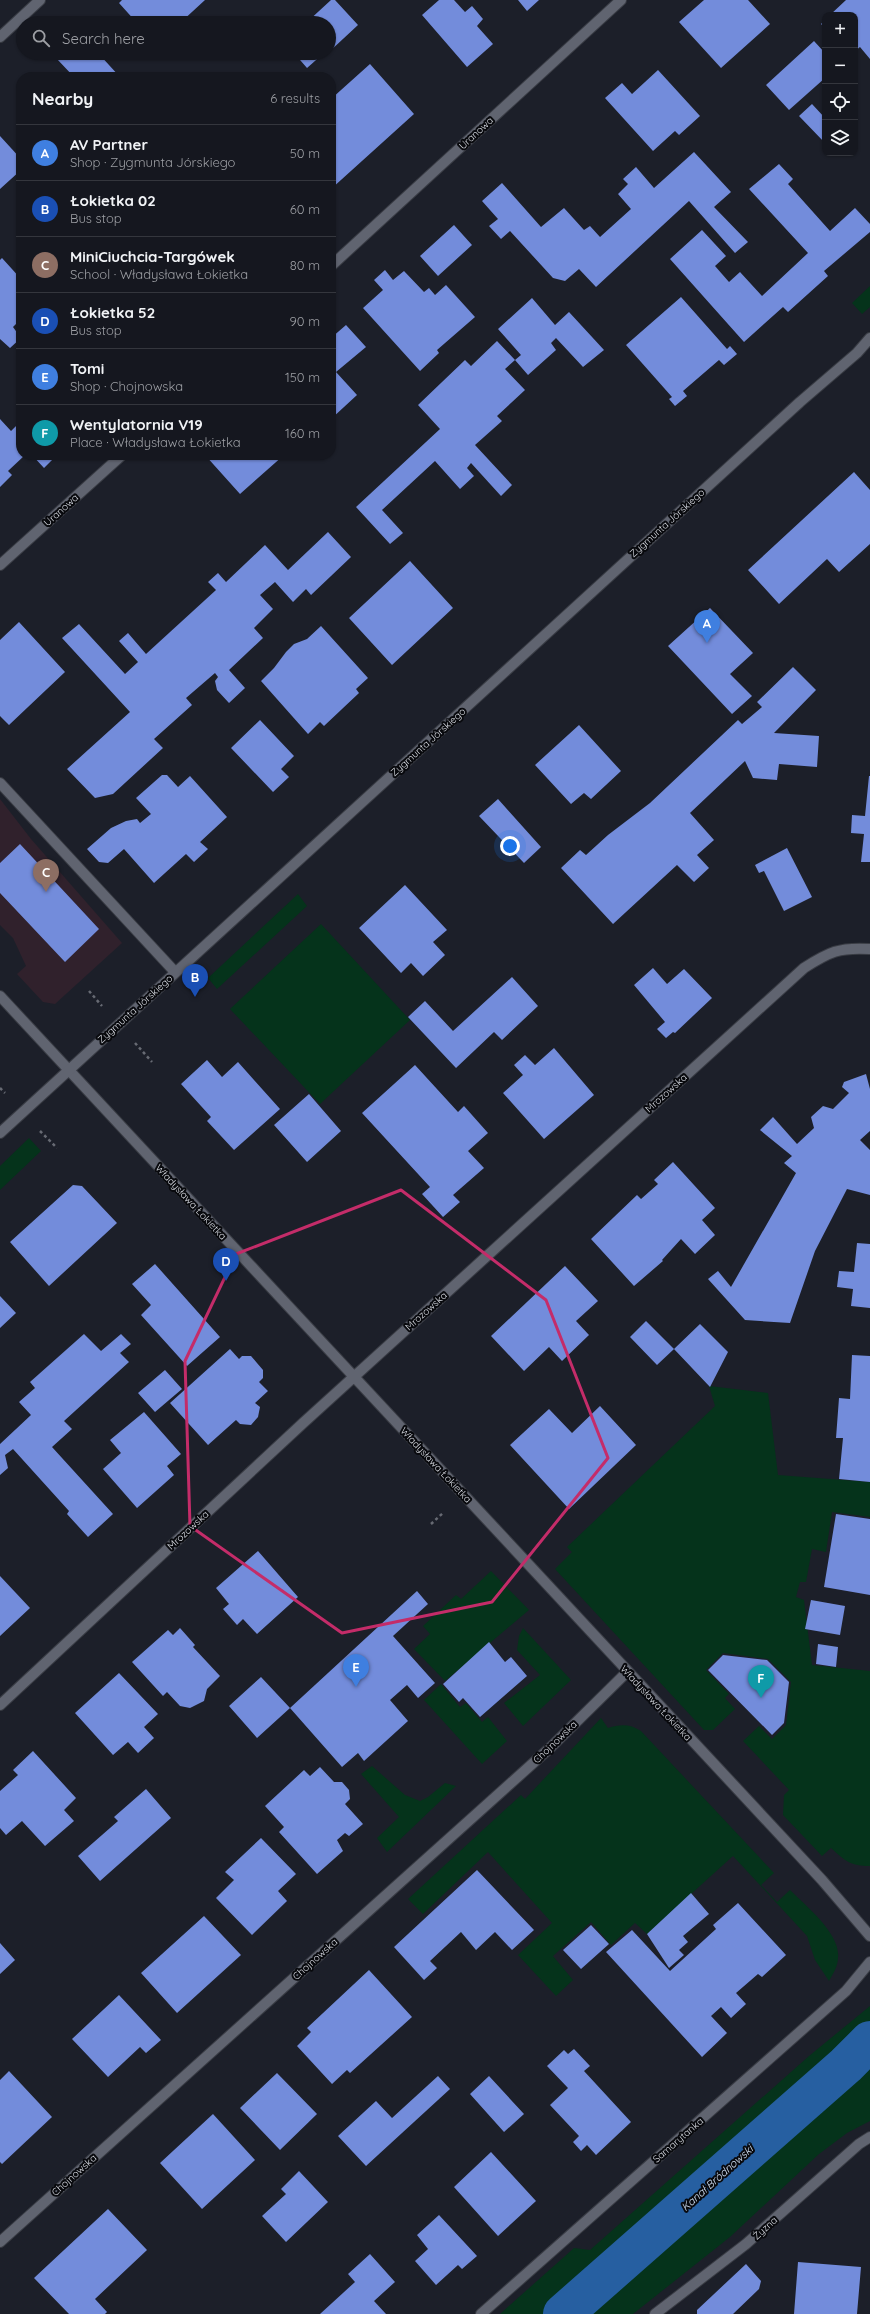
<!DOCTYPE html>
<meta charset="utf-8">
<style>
body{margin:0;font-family:Quicksand,sans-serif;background:#22242c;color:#f1f3f6}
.controls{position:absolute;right:12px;top:12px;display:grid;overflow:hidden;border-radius:8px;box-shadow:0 1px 3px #0004}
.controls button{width:36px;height:36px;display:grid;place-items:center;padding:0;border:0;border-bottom:1px solid #34363d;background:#15171f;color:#f1f3f6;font:20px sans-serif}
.you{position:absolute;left:510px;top:846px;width:14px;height:14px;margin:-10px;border:3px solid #fff;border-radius:50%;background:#1a73e8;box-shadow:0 0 0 6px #1a73e833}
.badge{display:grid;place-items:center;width:26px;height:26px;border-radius:50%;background:#b45309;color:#fff;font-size:13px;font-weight:700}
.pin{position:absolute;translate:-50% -33px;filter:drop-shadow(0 1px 2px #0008)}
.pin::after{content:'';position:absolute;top:21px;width:14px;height:12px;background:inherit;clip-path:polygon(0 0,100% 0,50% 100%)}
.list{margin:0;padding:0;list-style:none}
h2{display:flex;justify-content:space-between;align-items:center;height:52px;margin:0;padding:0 16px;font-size:17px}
h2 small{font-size:13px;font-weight:400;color:#9d9fa4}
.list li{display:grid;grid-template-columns:26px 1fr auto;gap:12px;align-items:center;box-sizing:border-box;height:56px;padding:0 16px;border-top:1px solid #34363d}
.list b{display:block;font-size:15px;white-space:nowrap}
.list p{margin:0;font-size:13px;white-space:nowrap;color:#9d9fa4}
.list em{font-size:13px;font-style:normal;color:#9d9fa4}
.icon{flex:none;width:22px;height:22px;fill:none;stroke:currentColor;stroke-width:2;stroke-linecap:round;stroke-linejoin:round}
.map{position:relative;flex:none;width:870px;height:2314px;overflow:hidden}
.search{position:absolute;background:#15171f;box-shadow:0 1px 3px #0004;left:16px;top:16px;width:320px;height:44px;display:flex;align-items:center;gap:10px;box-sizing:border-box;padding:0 14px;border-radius:22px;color:#9d9fa4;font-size:15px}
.panel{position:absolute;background:#15171f;box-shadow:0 1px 3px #0004;left:16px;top:72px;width:320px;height:388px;border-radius:16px}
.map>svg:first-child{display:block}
.education{fill:#30212c}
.green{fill:#05331b}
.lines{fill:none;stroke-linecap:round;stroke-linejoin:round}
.canal{stroke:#265fa1;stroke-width:40}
.building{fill:#738cdb}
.lane-casing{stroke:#393c44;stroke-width:12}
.street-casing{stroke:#393c44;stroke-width:12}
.secondary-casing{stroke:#393c44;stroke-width:12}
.path{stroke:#676a73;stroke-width:2.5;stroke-dasharray:3 3;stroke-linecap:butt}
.lane{stroke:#606470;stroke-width:10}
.street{stroke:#606470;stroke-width:10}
.secondary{stroke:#606470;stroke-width:10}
.marked{fill:none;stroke:#c42c69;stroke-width:3;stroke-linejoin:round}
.labels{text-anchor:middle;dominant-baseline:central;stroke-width:4;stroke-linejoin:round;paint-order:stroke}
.street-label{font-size:10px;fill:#dadde4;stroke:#08090d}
.water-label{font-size:11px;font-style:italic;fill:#d4e3f6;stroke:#08090d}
</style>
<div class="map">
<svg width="870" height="2314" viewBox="0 0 870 2314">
<rect width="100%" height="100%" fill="#1c1f29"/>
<path class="education" d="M0 799 31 839 122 943 55 1004 43 1002 17 974 26 966 13 938 0 925Z"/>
<path class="green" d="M870 286V307L862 314 852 303Z
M298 894 307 906 217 989 208 978Z
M321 924 410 1020 320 1104 230 1009Z
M29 1138 41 1151 0 1190V1166Z
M709 1386 768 1393 778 1475 870 1482V1517L832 1512 826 1552 812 1549 806 1582H800L796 1597 804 1600 812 1665 870 1671V1866C851 1866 845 1861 831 1848L822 1856 783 1815 784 1795 789 1790 743 1741 759 1726 772 1739 786 1725 791 1682 768 1659 723 1653 706 1670 729 1694 725 1698 735 1709 713 1730H704L555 1569 572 1552 567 1547 715 1406Z
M491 1571 529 1610 445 1681 414 1649 430 1634 423 1626 456 1595 461 1599Z
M523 1628 571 1680 523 1726 504 1703 540 1675 517 1650 519 1636Z
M441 1684 460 1707 466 1703 482 1722 488 1717 507 1741 482 1764 424 1700Z
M601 1718 608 1728C621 1724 630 1724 641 1731L774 1873 761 1885 777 1902 790 1890C806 1906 841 1934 838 1958 838 1966 833 1974 829 1981L815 1960 807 1936 733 1856 647 1934 635 1923 611 1945 591 1922 553 1956 573 1980 556 1996 518 1955 552 1923 488 1852 423 1914 408 1899 521 1795 525 1799Z
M372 1766 405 1795 420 1801 428 1797 445 1783 456 1786 387 1852 377 1838 399 1817 361 1774Z
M870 2006V2027L809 2087 552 2314H500L574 2248 590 2250 809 2056Z
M870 2058V2121L847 2133 819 2154 730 2237 633 2314H590L826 2102Z"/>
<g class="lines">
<path class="canal" d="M563 2314 846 2065 870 2041"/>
</g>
<path class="building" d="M122 0H205L180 23H137L119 3Z
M331 0H335L358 25 329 52V23H306Z
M439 0H454L465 12 472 6 483 19 477 26 493 44 467 67 422 15Z
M518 0H539L527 11Z
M704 0H748L770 24 721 68 679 22Z
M846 0H870V59L860 47 855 51V15H830Z
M825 20V28L821 24Z
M814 41 825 53V78L789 110 766 85Z
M62 53H98L120 77H74L57 59Z
M294 53H324L307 68Z
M370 64 414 114 331 189V99Z
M658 70 700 116 679 135 675 131 653 151 605 98 622 83 632 94Z
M812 104 825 118V143L799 116Z
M0 136 21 159V170L0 189Z
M694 152 731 192 714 207 748 242 735 253 689 201 596 287 579 269 565 281 553 278 510 231 501 239 489 226 498 219 482 201 502 183 541 227 564 208 584 230 590 226 600 237 631 209 618 194 628 184 623 179 636 167 654 188Z
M779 164 793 179 788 184 830 231 855 208 870 224V232L824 271 828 276 788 312 783 307 744 342 670 259 702 230 726 256 715 266 729 282 740 272 762 296 808 253 749 189Z
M454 225 472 245 438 276 420 256Z
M2 258 21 279V319L13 327 21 338 10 348 0 339V260Z
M385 270 393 280 404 271 424 292 429 288 435 295 446 285 475 317 437 350 439 353 420 371 363 308 383 290 374 280Z
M681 297 727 349 730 346 737 354 724 365 719 360 683 391 687 396 675 406 669 399 672 397 626 345Z
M532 298 555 325 569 312 604 350 583 367 556 338 551 343 556 350 528 375 515 360 521 355 498 329Z
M346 325 366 347 336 372 357 395 331 419V338Z
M497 341 515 360 505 369 525 390 497 416 502 421 475 445 512 485 501 496 471 463 467 468 474 476 460 489 435 461 382 510 403 533 390 544 356 507 440 429 418 405 465 360 471 366Z
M0 419 11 431 21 421V455H25L8 471 12 475 0 487Z
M32 455H57L44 468Z
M205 455H284L240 494Z
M854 472 870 490V544L839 572 827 559 779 604 748 570Z
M328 532 351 557 311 595 306 589 293 602 275 582 260 595 273 609 254 628 263 638 229 670 245 688 229 703 217 690 215 681 218 677 215 673 186 698 192 705 154 739 163 748 113 794 95 798 67 769 130 712 62 638 79 624 125 674 138 662 119 641 128 633 146 654 216 590 208 582 218 573 226 582 265 545 288 570Z
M410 561 453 608 392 665 349 618Z
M710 608 753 653 730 674 752 696 732 714 668 646Z
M19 622 65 672 9 725 0 716V640Z
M321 626 368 678 356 689 359 693 324 726 320 722 308 734 261 681 274 668 286 652 294 644 307 639Z
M793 667 816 690 774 733 819 736 817 767 779 764 777 780 753 778 745 761 690 813 714 840 697 855 709 868 694 882 677 865 613 924 561 868 580 850 586 855 608 835 650 803 738 720 742 724 762 707 757 702Z
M260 720 294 756 281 769 289 777 273 792 231 748Z
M579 725 621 771 591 799 584 793 571 804 535 765Z
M162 775H167L178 787 190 776 227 817 200 842 208 849 194 862 186 854 154 883 124 849 108 863 99 862 87 849 111 828 126 821 137 819 140 823 151 814 136 798Z
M869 776H870V862H861L864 834 851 833 852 815 865 816Z
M498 799 541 847 524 863 479 816Z
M20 844 99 929 65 962 0 893V863Z
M787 848 812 897 784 911 764 871 759 873 755 865Z
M405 885 447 930 433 942 445 955 423 976 411 963 401 973 359 928Z
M653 968 667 984 684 969 712 998 675 1033 673 1032 666 1038 657 1029 665 1022 634 985Z
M512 977 538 1006 502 1040 494 1032 456 1068 408 1017 425 1001 453 1031Z
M554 1048 594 1095 544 1139 503 1093 523 1075 514 1065 525 1055 535 1065Z
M207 1060 222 1077 238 1062 280 1109 234 1150 207 1121 211 1117 181 1084Z
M415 1065 458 1112 464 1106 488 1133 468 1151 484 1168 453 1195 460 1202 443 1217 422 1194 430 1187 362 1113Z
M866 1074 870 1089V1131L860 1140 870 1150V1195L847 1189 815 1251 790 1323 745 1320 708 1279 718 1271 731 1287 796 1173 784 1163 792 1156 760 1130 773 1117 797 1144 814 1128 811 1117 823 1106 833 1109 849 1093 842 1087 844 1082Z
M309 1094 341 1131 307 1162 274 1125Z
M673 1162 715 1208 702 1220 715 1235 695 1254 681 1239 662 1260 663 1261 634 1286 591 1239 637 1195 641 1199 658 1184 654 1180Z
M73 1185 82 1186 117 1223 49 1286 10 1242Z
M857 1243 870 1244V1308L851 1306 853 1289 837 1287 839 1271 854 1272Z
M155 1264 220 1337 187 1366 141 1315 151 1305 132 1284Z
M565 1266 598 1301 576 1321 589 1335 562 1361 549 1347 524 1371 491 1336Z
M0 1296 16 1313 0 1328Z
M646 1321 674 1349 657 1365 630 1337Z
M700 1324 728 1352 710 1387 674 1349Z
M84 1334 101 1351 121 1334 131 1344 120 1353 129 1362 64 1421 72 1429 52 1447 113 1514 88 1537 67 1514 69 1511 13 1449 5 1455 8 1468 0 1475V1444L31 1415 19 1402 35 1388 30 1382Z
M230 1349 239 1359 242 1356H251L263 1370V1378L259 1382 268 1391 255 1403 260 1407 258 1417 251 1425 240 1424 236 1420 208 1445 170 1403Z
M852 1355 870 1356V1482L839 1479 843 1438H836L839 1398 850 1399Z
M165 1370 182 1389 155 1412 138 1393Z
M600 1406 636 1445 569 1509 510 1445 549 1409 572 1433Z
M144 1412 181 1454 167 1466 174 1475 137 1508 103 1469 121 1453 110 1440Z
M836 1514 870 1519V1595L824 1587Z
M258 1551 298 1597 257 1634 243 1619 237 1625 223 1609 229 1604 216 1588Z
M0 1576 30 1608 0 1636Z
M417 1591 428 1604 393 1636 435 1683 418 1698 407 1685 390 1700 408 1721 364 1761 358 1753 342 1767 290 1708Z
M811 1600 845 1606 840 1635 805 1629Z
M180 1628 195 1645 193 1647 220 1676 207 1689 204 1701 190 1708 180 1706 167 1692 163 1696 132 1662 168 1630 173 1635Z
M489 1642 505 1662 511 1657 527 1676 480 1717 463 1698 459 1702 443 1684Z
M818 1644 838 1647 836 1667 816 1664Z
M723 1655 767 1660 789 1682 784 1723 772 1735 708 1670Z
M119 1673 158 1714 144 1727 154 1738 138 1753 128 1742 113 1755 75 1713Z
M261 1677 290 1708 257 1738 229 1706Z
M33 1751 76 1798 64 1810 74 1821 45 1846 22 1821 6 1835 0 1828V1791L18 1775 13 1770Z
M320 1767 334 1782H342L349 1790 350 1799 345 1804 363 1824 349 1836 345 1833 337 1840 343 1851 317 1874 279 1832 284 1827 265 1806 304 1770 310 1776Z
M146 1789 171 1818 100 1881 78 1856 118 1821 114 1817Z
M261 1838 296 1874 278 1891 287 1901 252 1935 216 1898 234 1880 225 1872Z
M477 1870 534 1930 512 1950 495 1932 476 1950 461 1932 430 1961 437 1968 424 1980 394 1947Z
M691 1893 709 1914 683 1936 688 1942 679 1950 684 1955 669 1968 647 1934Z
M738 1903 786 1955 762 1977 758 1974 736 1993 746 2004 731 2018 721 2007 711 2016 727 2033 702 2057 606 1952 632 1930 670 1971 716 1929 713 1925Z
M204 1916 241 1955 177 2013 141 1973Z
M591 1925 609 1944 581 1969 563 1950Z
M0 1943 15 1960 0 1974Z
M369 1970 412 2017 350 2073 347 2070 332 2084 297 2046 311 2032 307 2028Z
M119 1995 161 2040 146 2053 140 2047 108 2077 72 2039Z
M574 2049 590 2066 584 2071 631 2122 596 2155 587 2145 581 2151 573 2142 579 2136 550 2105 568 2088 547 2066 564 2050 568 2054Z
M9 2071 52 2117 2 2164 0 2162V2080Z
M277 2073 317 2114 280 2150 240 2108Z
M438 2076 450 2089 366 2166 338 2136 376 2101 392 2118Z
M489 2076 524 2114 504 2132 470 2094Z
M213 2114 255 2160 202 2209 160 2163Z
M491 2152 536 2201 498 2236 454 2187Z
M299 2171 328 2202 286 2242 262 2216 286 2194 281 2189Z
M108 2209 147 2250 95 2299 107 2312 105 2314H69L34 2278Z
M439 2215 477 2256 462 2269 458 2265 436 2285 415 2261 428 2249 417 2235Z
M370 2254 395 2282 374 2301 386 2314H320L355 2282 348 2274Z
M798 2262 861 2267 857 2314H794Z
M746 2264 761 2281 759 2289 733 2314H697V2310Z"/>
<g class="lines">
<defs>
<path id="lane" d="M0 783 175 972"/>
<path id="street" d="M0 37 40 0
M331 266 621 0
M0 565 122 455
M0 996 822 1880 870 1936
M0 1705 302 1424 804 968C829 952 839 947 870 949
M0 2242 551 1747 627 1672
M481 2314 846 1991 870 1962
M655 2314 746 2244 859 2144 870 2137"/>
<path id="secondary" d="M0 1133 800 402 857 353 870 338"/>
</defs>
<use href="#lane" class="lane-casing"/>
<use href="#street" class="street-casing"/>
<use href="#secondary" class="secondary-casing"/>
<path class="path" d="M89 991 102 1006
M135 1043 152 1062
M0 1088 5 1093
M40 1131 57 1148
M431 1524 444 1512"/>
<use href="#lane" class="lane"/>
<use href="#street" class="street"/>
<use href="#secondary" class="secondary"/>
</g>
<path class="marked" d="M401 1190 546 1300 608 1458 492 1602 342 1633 190 1526 185 1361 236 1254Z"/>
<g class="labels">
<g class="street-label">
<text transform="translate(476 133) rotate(-43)">Uranowa</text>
<text transform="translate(61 510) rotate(-42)">Uranowa</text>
<text transform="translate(667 523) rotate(-42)">Zygmunta Jórskiego</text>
<text transform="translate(428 742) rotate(-42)">Zygmunta Jórskiego</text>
<text transform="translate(135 1009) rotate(-42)">Zygmunta Jórskiego</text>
<text transform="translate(666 1093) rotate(-42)">Mrozowska</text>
<text transform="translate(191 1202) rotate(47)">Władysława Łokietka</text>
<text transform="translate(426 1311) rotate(-42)">Mrozowska</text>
<text transform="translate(436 1465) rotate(47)">Władysława Łokietka</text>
<text transform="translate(188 1530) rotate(-43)">Mrozowska</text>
<text transform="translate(656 1703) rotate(47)">Władysława Łokietka</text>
<text transform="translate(555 1742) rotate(-44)">Chojnowska</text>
<text transform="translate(315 1959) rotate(-42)">Chojnowska</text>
<text transform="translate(678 2140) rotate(-41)">Samarytanka</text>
<text transform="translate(74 2175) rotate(-42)">Chojnowska</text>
<text transform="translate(765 2228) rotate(-42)">Żyzna</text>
</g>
<g class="water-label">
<text transform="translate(717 2178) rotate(-42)">Kanał Bródnowski</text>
</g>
</g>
</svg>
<div class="controls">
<button>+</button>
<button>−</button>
<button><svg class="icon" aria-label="locate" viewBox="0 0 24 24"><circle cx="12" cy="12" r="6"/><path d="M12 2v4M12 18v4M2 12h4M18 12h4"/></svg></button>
<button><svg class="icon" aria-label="layers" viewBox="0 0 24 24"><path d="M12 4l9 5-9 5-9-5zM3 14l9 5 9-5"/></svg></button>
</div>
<div class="you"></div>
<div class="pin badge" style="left:707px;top:643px;background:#3f7fe0">A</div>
<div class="pin badge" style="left:195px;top:997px;background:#1a4fb4">B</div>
<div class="pin badge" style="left:46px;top:892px;background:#8d6e63">C</div>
<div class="pin badge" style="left:226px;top:1281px;background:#1a4fb4">D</div>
<div class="pin badge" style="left:356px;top:1687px;background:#3f7fe0">E</div>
<div class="pin badge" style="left:761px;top:1698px;background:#0f9aa8">F</div>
<div class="search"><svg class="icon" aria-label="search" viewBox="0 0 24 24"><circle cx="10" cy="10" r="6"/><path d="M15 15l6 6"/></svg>Search here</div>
<section class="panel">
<h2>Nearby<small>6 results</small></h2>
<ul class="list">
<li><span class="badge" style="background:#3f7fe0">A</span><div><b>AV Partner</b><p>Shop · Zygmunta Jórskiego</p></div><em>50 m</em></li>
<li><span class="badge" style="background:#1a4fb4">B</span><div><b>Łokietka 02</b><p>Bus stop</p></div><em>60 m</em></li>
<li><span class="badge" style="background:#8d6e63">C</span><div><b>MiniCiuchcia-Targówek</b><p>School · Władysława Łokietka</p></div><em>80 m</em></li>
<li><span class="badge" style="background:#1a4fb4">D</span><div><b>Łokietka 52</b><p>Bus stop</p></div><em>90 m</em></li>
<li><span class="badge" style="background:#3f7fe0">E</span><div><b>Tomi</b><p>Shop · Chojnowska</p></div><em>150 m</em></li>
<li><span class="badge" style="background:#0f9aa8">F</span><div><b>Wentylatornia V19</b><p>Place · Władysława Łokietka</p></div><em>160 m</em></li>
</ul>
</section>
</div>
